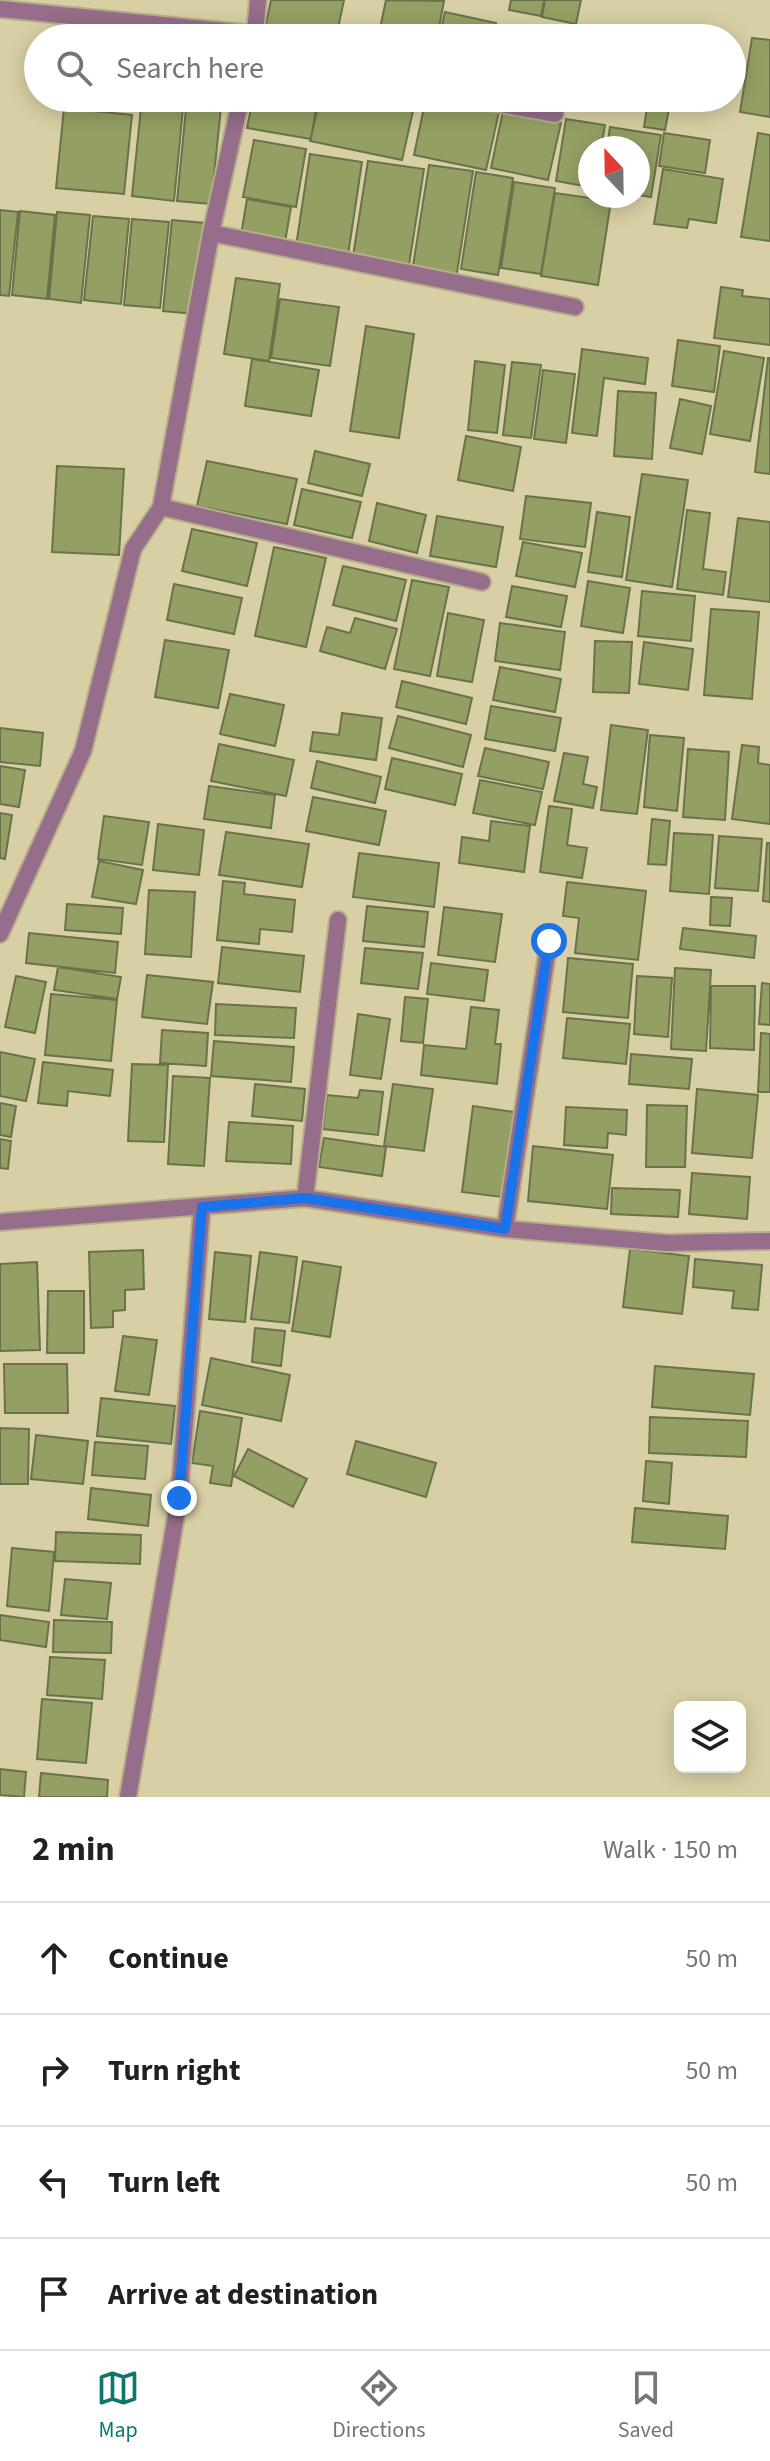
<!DOCTYPE html>
<meta charset="utf-8">
<style>
body{margin:0;font-family:"Source Sans 3",sans-serif;background:#f2f2f2;color:#202124}
.controls{position:absolute;right:24px;bottom:24px;display:grid;overflow:hidden;border-radius:12px;box-shadow:0 4px 20px #0003}
.controls button{width:72px;height:72px;display:grid;place-items:center;padding:0;border:0;border-bottom:2px solid #e0e0e0;background:#fff;color:#202124;font:40px sans-serif}
.compass{position:absolute;left:578px;top:136px;width:72px;height:72px;border-radius:50%;background:#fff;box-shadow:0 4px 20px #0003;rotate:338deg}
.stop{position:absolute;width:24px;height:24px;margin:-18px;border:6px solid #1a73e8;border-radius:50%;background:#fff}
.stop.end{background:#1a73e8;border-color:#fff;box-shadow:0 2px 8px #0008}
.list{margin:0;padding:0;list-style:none}
h2{display:flex;justify-content:space-between;align-items:center;height:104px;margin:0;padding:0 32px;font-size:34px}
h2 small{font-size:26px;font-weight:400;color:#757577}
.list li{display:grid;grid-template-columns:52px 1fr auto;gap:24px;align-items:center;box-sizing:border-box;height:112px;padding:0 32px;border-top:2px solid #e0e0e0}
.list b{display:block;font-size:30px;white-space:nowrap}
.list em{font-size:26px;font-style:normal;color:#757577}
.icon{flex:none;width:44px;height:44px;fill:none;stroke:currentColor;stroke-width:2;stroke-linecap:round;stroke-linejoin:round}
.map{position:relative;flex:none;width:770px;height:1797px;overflow:hidden}
.search{position:absolute;background:#fff;box-shadow:0 4px 20px #0003;left:24px;right:24px;top:24px;height:88px;display:flex;align-items:center;gap:20px;box-sizing:border-box;padding:0 28px;border-radius:44px;color:#757577;font-size:30px}
.sheet{height:552px;background:#fff}
nav{display:flex;justify-content:space-around;align-items:center;box-sizing:border-box;height:112px;border-top:2px solid #e0e0e0;background:#fff;font-size:22px;color:#757577}
nav a{display:grid;justify-items:center;gap:4px}
nav .on{color:#0f766e}
.map>svg:first-child{display:block}
.building{fill:#94a063;stroke:#6a724b;stroke-width:2}
.lines{fill:none;stroke-linecap:round;stroke-linejoin:round}
.lane-casing{stroke:#b6ae88;stroke-width:20}
.street-casing{stroke:#b6ae88;stroke-width:20}
.lane{stroke:#966d8a;stroke-width:16}
.street{stroke:#966d8a;stroke-width:16}
.route{stroke:#1a73e8;stroke-width:10}
</style>
<div class="map">
<svg width="770" height="1797" viewBox="0 0 770 1797">
<rect width="100%" height="100%" fill="#d8cfa4"/>
<path class="building" d="M271 0H344L336 38H263Z
M386 0 444 1 437 38H378Z
M511 0H544L541 16 509 10Z
M545 0H581L576 24 542 17Z
M445 12 496 23 493 38H439Z
M500 27 550 38H498Z
M752 38 770 40V117L740 112Z
M142 98H184L174 201 132 196Z
M187 98H222L211 204 177 201Z
M253 98H318L311 139 247 128Z
M320 98H396L415 102 402 160 310 141Z
M426 98 499 112 486 170 414 155Z
M671 98 665 130 644 127 647 108 598 99Z
M64 108 132 115 124 194 56 188Z
M503 111 561 123 548 180 491 168Z
M566 119 605 125 601 148H590V187L556 181Z
M610 127 661 135 651 197 638 195V148H607Z
M664 133 710 140 705 173 659 166Z
M758 133 770 135V241L741 237Z
M254 140 306 149 296 207 243 197Z
M310 154 362 162 348 255 296 246Z
M368 161 424 169 409 265 353 256Z
M429 165 473 171 456 279 412 272Z
M663 169 723 179 716 223 689 219 687 228 654 224Z
M476 172 513 178 498 275 461 269Z
M514 182 555 188 541 274 501 268Z
M555 193 611 201 598 285 541 276Z
M247 199 291 207 285 242 241 235Z
M0 210 18 212 9 296 0 295Z
M20 211 55 215 47 299 12 295Z
M57 212 90 215 81 303 49 299Z
M93 216 129 219 121 304 84 300Z
M132 219 169 222 160 308 124 305Z
M172 220 205 223 195 314 163 311Z
M236 278 280 284 269 361 224 354Z
M721 287 743 290 742 296 770 299V345L714 338Z
M280 299 339 307 330 366 271 358Z
M366 326 414 334 399 438 350 431Z
M678 340 720 346 714 392 672 386Z
M582 349 648 358 645 384 604 378 597 436 572 433Z
M724 351 764 358 750 441 710 434Z
M768 358H770V474L755 472Z
M252 359 319 370 311 416 245 406Z
M475 361 505 365 497 433 468 430Z
M512 362 541 365 531 438 503 435Z
M543 370 575 374 566 443 534 439Z
M618 391 656 393 652 459 614 456Z
M680 399 711 406 702 454 670 448Z
M466 436 521 447 513 491 458 480Z
M315 451 370 464 362 496 308 483Z
M207 461 297 479 287 524 197 506Z
M57 466 124 469 119 555 52 552Z
M642 474 688 480 672 587 626 580Z
M302 489 361 502 352 538 294 525Z
M526 496 591 503 585 547 520 539Z
M377 503 426 515 417 553 369 541Z
M687 510 710 513 703 569 726 572 723 595 677 589Z
M597 512 630 517 622 577 588 572Z
M437 516 503 527 496 567 430 556Z
M738 518 770 522V602L728 597Z
M192 529 257 543 247 586 182 571Z
M523 542 582 553 575 587 516 576Z
M274 547 326 558 306 647 255 636Z
M343 566 406 580 396 621 333 605Z
M412 580 449 587 430 676 394 669Z
M588 581 630 588 623 633 581 626Z
M174 584 242 598 234 634 167 620Z
M512 586 567 596 561 627 506 617Z
M642 591 695 596 691 641 638 636Z
M711 609 759 612 752 699 704 695Z
M448 613 484 620 472 682 437 676Z
M355 618 397 629 385 669 320 651 327 627 350 633Z
M500 623 565 632 560 670 495 661Z
M165 640 229 650 218 708 155 697Z
M595 641 632 642 629 693 593 692Z
M644 642 693 649 688 690 639 684Z
M500 667 561 679 555 712 493 700Z
M402 681 472 698 466 724 396 707Z
M230 694 284 705 275 746 220 734Z
M491 706 561 718 555 751 485 739Z
M342 713 382 718 376 760 310 751 313 732 339 735Z
M398 716 471 735 463 767 389 748Z
M611 725 648 730 637 814 601 810Z
M0 728 43 733 40 766 0 762Z
M650 735 684 738 677 811 644 807Z
M219 744 294 760 286 796 211 781Z
M742 745 759 747 758 763 770 765V824L732 819Z
M485 748 549 762 543 789 478 776Z
M688 749 729 752 725 820 683 817Z
M564 753 588 757 583 784 597 787 593 808 554 801Z
M392 758 462 774 455 805 385 789Z
M317 761 381 777 375 803 311 788Z
M0 766 25 770 19 807 0 804Z
M480 780 542 792 535 825 473 813Z
M209 786 275 795 271 828 204 819Z
M313 797 386 811 379 845 306 831Z
M549 806 572 809 567 845 587 848 582 878 540 872Z
M0 813 12 815 5 859 0 858Z
M104 816 149 822 142 865 98 859Z
M652 819 670 821 666 865 648 864Z
M491 821 530 826 524 872 459 863 462 837 489 841Z
M158 824 204 830 199 875 153 870Z
M226 832 309 844 302 887 219 875Z
M674 833 713 835 709 894 670 891Z
M719 836 762 839 758 891 715 888Z
M767 843H770V902L763 901Z
M359 853 439 863 434 907 353 897Z
M99 861 143 870 136 904 92 897Z
M223 881 245 883 244 894 295 900 292 932 260 929 259 944 217 940Z
M567 882 646 891 638 960 575 953 579 918 563 916Z
M149 890 195 892 191 957 145 954Z
M711 897 732 898 730 926 710 925Z
M67 904 123 908 121 934 65 930Z
M367 906 428 912 424 947 363 941Z
M444 907 502 914 495 962 438 955Z
M683 928 756 936 754 958 680 949Z
M29 933 118 942 115 973 26 963Z
M222 947 304 956 300 992 218 983Z
M365 948 423 953 418 989 361 983Z
M568 958 633 964 628 1018 563 1012Z
M431 963 488 970 484 1001 427 994Z
M58 967 121 977 117 999 54 990Z
M675 968 711 970 706 1051 671 1049Z
M147 975 213 982 207 1024 142 1017Z
M16 976 46 982 35 1033 5 1027Z
M637 976 672 978 668 1037 634 1034Z
M762 983 770 984V1025L759 1024Z
M711 986H755L754 1050 710 1048Z
M51 994 117 1000 111 1061 45 1055Z
M405 997 428 999 423 1043 401 1041Z
M216 1004 296 1008 294 1038 215 1035Z
M471 1007 499 1010 495 1044H501L497 1084 421 1075 424 1045 466 1049Z
M358 1014 390 1019 381 1079 350 1075Z
M567 1018 630 1024 626 1064 563 1058Z
M162 1030 208 1033 206 1066 160 1063Z
M761 1033 770 1034V1092H758Z
M214 1041 294 1047 291 1082 211 1076Z
M0 1052 35 1059 26 1101 0 1096Z
M631 1054 692 1059 689 1089 629 1084Z
M43 1062 113 1070 110 1096 68 1091 67 1106 38 1103Z
M132 1064 168 1065 164 1142 128 1141Z
M173 1076 210 1078 204 1166 168 1164Z
M255 1084 305 1089 302 1121 252 1116Z
M393 1084 433 1089 424 1151 384 1146Z
M697 1089 758 1095 752 1158 692 1153Z
M360 1090 383 1092 378 1135 323 1129 327 1095 358 1098Z
M0 1103 16 1106 11 1137 0 1135Z
M647 1105 687 1106 685 1167H646Z
M473 1106 514 1112 502 1197 462 1192Z
M566 1107 627 1110 626 1135 608 1133 607 1148 564 1145Z
M229 1122 293 1126 291 1164 226 1161Z
M324 1138 386 1147 382 1176 319 1167Z
M0 1139 11 1141 8 1169 0 1168Z
M533 1146 613 1155 607 1209 528 1201Z
M692 1173 750 1177 747 1219 689 1214Z
M612 1188 680 1190 678 1217 611 1214Z
M630 1249 689 1256 682 1314 623 1307Z
M143 1250 144 1289 125 1290V1310L113 1311V1327L91 1328 89 1252Z
M215 1252 251 1256 245 1322 209 1319Z
M260 1252 297 1257 289 1323 251 1319Z
M695 1259 762 1265 758 1310 732 1308 734 1291 693 1287Z
M303 1261 341 1267 330 1337 292 1331Z
M37 1262 40 1350 0 1351V1264Z
M48 1291H84V1353H47Z
M255 1328 285 1331 281 1366 252 1362Z
M123 1336 157 1340 149 1395 115 1391Z
M211 1358 290 1375 281 1421 202 1405Z
M4 1364H67L68 1413H5Z
M655 1366 754 1374 750 1415 652 1407Z
M101 1398 175 1406 171 1444 97 1436Z
M200 1411 242 1418 231 1486 210 1483 213 1466 192 1463Z
M650 1417 748 1421 746 1457 649 1453Z
M0 1428 29 1429 28 1484H0Z
M36 1435 88 1441 83 1484 31 1479Z
M356 1441 436 1463 426 1497 347 1474Z
M95 1442 148 1446 145 1479 92 1475Z
M248 1449 307 1479 293 1507 234 1476Z
M646 1461 672 1463 669 1504 643 1501Z
M91 1488 151 1495 148 1526 88 1519Z
M635 1508 728 1516 725 1549 632 1542Z
M56 1532 141 1535 140 1564 55 1561Z
M12 1548 54 1552 49 1611 7 1606Z
M65 1579 111 1583 107 1619 61 1615Z
M0 1615 49 1622 46 1647 0 1640Z
M54 1620 112 1622 111 1653 53 1652Z
M50 1657 105 1660 102 1699 47 1695Z
M42 1699 92 1703 86 1763 37 1759Z
M0 1769 26 1772 24 1797 0 1795Z
M41 1773 108 1780 107 1797H39Z"/>
<g class="lines">
<defs>
<path id="lane" d="M305 1198 338 920"/>
<path id="street" d="M0 9 255 34 254 38
M255 34 258 0
M468 98 555 114
M211 233 241 98
M161 507 482 582
M0 934 83 751 133 549 161 507 211 233 575 307
M0 1222 305 1198 505 1229 667 1243 770 1241
M505 1229 549 941
M128 1797 179 1498 202 1207"/>
</defs>
<use href="#lane" class="lane-casing"/>
<use href="#street" class="street-casing"/>
<use href="#lane" class="lane"/>
<use href="#street" class="street"/>
</g>
<g class="lines">
<path class="route" d="M179 1498 202 1207 305 1198 505 1229 549 941"/>
</g>
</svg>
<div class="controls">
<button><svg class="icon" aria-label="layers" viewBox="0 0 24 24"><path d="M12 4l9 5-9 5-9-5zM3 14l9 5 9-5"/></svg></button>
</div>
<svg class="compass" viewBox="-18 -18 36 36"><path d="M0-13l5 13h-10z" fill="#e53935"/><path d="M0 13l5-13h-10z" fill="#757577"/></svg>
<div class="stop" style="left:549px;top:941px"></div>
<div class="stop end" style="left:179px;top:1498px"></div>
<div class="search"><svg class="icon" aria-label="search" viewBox="0 0 24 24"><circle cx="10" cy="10" r="6"/><path d="M15 15l6 6"/></svg>Search here</div>
</div>
<section class="sheet">
<h2>2 min<small>Walk · 150 m</small></h2>
<ul class="list">
<li><svg class="icon" aria-label="ahead" viewBox="0 0 24 24"><path d="M12 20V5M6 11l6-6 6 6"/></svg><div><b>Continue</b></div><em>50 m</em></li>
<li><svg class="icon" aria-label="right" viewBox="0 0 24 24"><path d="M7 20v-9h11M14 6l5 5-5 5"/></svg><div><b>Turn right</b></div><em>50 m</em></li>
<li><svg class="icon" aria-label="left" viewBox="0 0 24 24"><path d="M17 20v-9H6M10 6l-5 5 5 5"/></svg><div><b>Turn left</b></div><em>50 m</em></li>
<li><svg class="icon" aria-label="arrive" viewBox="0 0 24 24"><path d="M6 21V4h12l-3 4 3 4H6"/></svg><div><b>Arrive at destination</b></div></li>
</ul>
</section>
<nav>
<a class="on"><svg class="icon" aria-label="map" viewBox="0 0 24 24"><path d="M3 6l6-2 6 2 6-2v14l-6 2-6-2-6 2zM9 4v14M15 6v14"/></svg>Map</a>
<a><svg class="icon" aria-label="directions" viewBox="0 0 24 24"><path d="M12 3l9 9-9 9-9-9zM9 14v-3h6M13 9l2 2-2 2"/></svg>Directions</a>
<a><svg class="icon" aria-label="saved" viewBox="0 0 24 24"><path d="M7 4h10v16l-5-4-5 4z"/></svg>Saved</a>
</nav>
